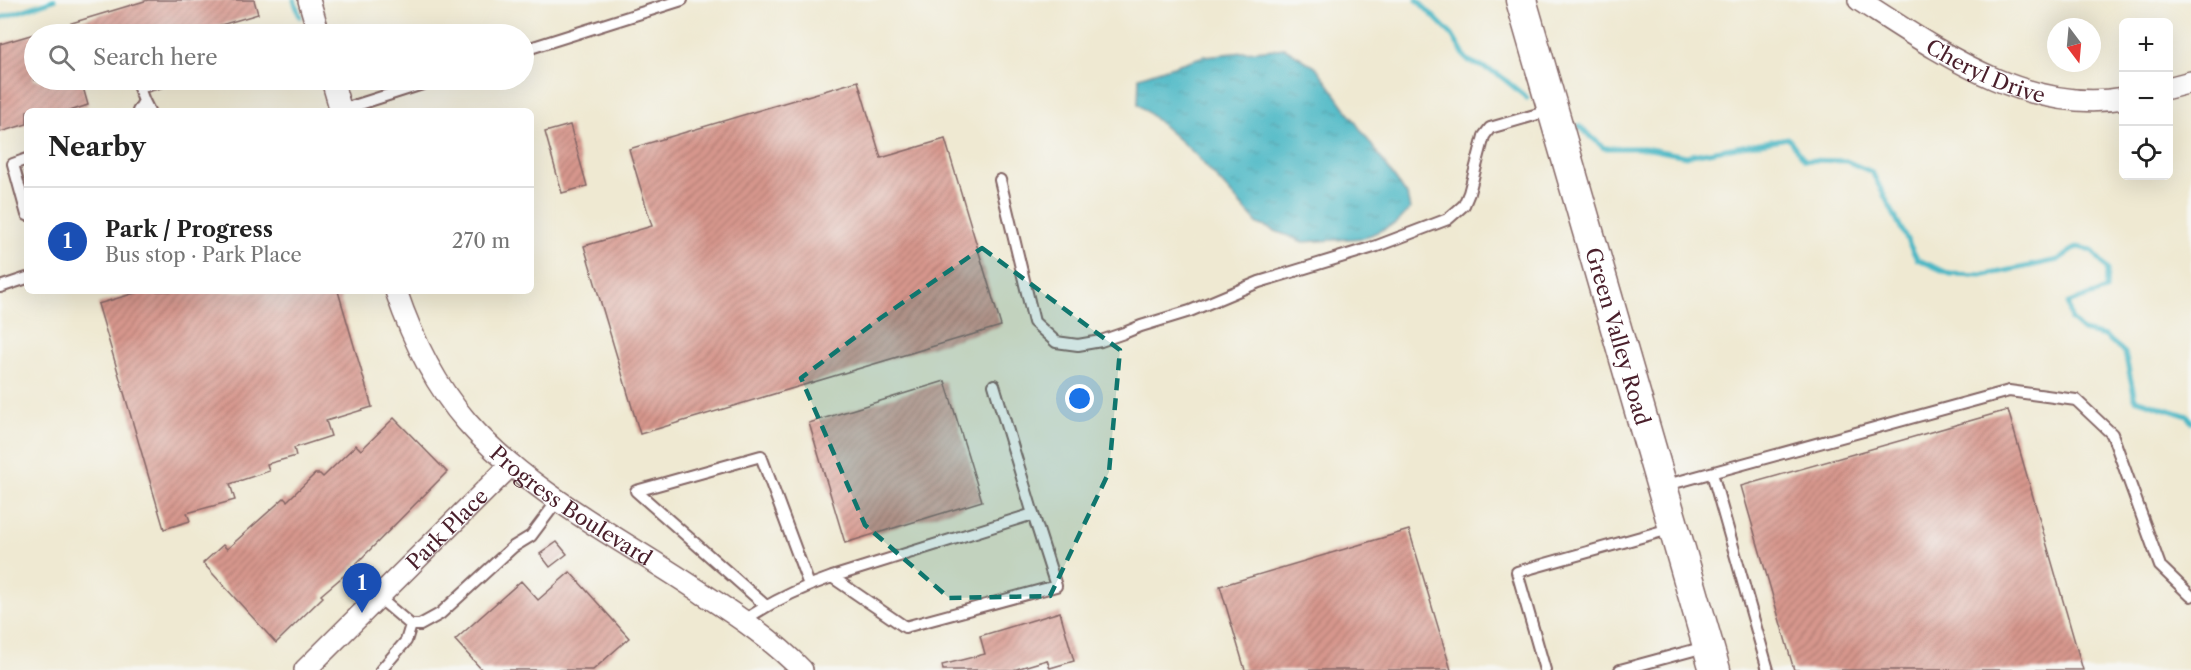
<!DOCTYPE html>
<meta charset="utf-8">
<style>
body{margin:0;font-family:"Libre Caslon Text",serif;background:#f6f6f6;color:#222}
.controls{position:absolute;right:18px;top:18px;display:grid;overflow:hidden;border-radius:9px;box-shadow:0 6px 24px #0002}
.controls button{width:54px;height:54px;display:grid;place-items:center;padding:0;border:0;border-bottom:2px solid #e0e0e0;background:#fff;color:#222;font:30px sans-serif}
.compass{position:absolute;left:2047px;top:18px;width:54px;height:54px;border-radius:50%;background:#fff;box-shadow:0 6px 24px #0002;rotate:164deg}
.you{position:absolute;left:1080px;top:399px;width:21px;height:21px;margin:-15px;border:4px solid #fff;border-radius:50%;background:#1a73e8;box-shadow:0 0 0 9px #1a73e833}
.badge{display:grid;place-items:center;width:39px;height:39px;border-radius:50%;background:#b45309;color:#fff;font-size:20px;font-weight:700}
.pin{position:absolute;translate:-50% -50px;filter:drop-shadow(0 2px 3px #0008)}
.pin::after{content:'';position:absolute;top:32px;width:21px;height:18px;background:inherit;clip-path:polygon(0 0,100% 0,50% 100%)}
.list{margin:0;padding:0;list-style:none}
h2{display:flex;justify-content:space-between;align-items:center;height:78px;margin:0;padding:0 24px;font-size:26px}
h2 small{font-size:20px;font-weight:400;color:#767676}
.list li{display:grid;grid-template-columns:39px 1fr auto;gap:18px;align-items:center;box-sizing:border-box;height:108px;padding:0 24px;border-top:2px solid #e0e0e0}
.list b{display:block;font-size:22px;white-space:nowrap}
.list p{margin:0;font-size:20px;white-space:nowrap;color:#767676}
.list em{font-size:20px;font-style:normal;color:#767676}
.icon{flex:none;width:33px;height:33px;fill:none;stroke:currentColor;stroke-width:2;stroke-linecap:round;stroke-linejoin:round}
.map{position:relative;flex:none;width:2191px;height:670px;overflow:hidden}
.search{position:absolute;background:#fff;box-shadow:0 6px 24px #0002;left:24px;top:24px;width:510px;height:66px;display:flex;align-items:center;gap:15px;box-sizing:border-box;padding:0 21px;border-radius:33px;color:#767676;font-size:22px}
.panel{position:absolute;background:#fff;box-shadow:0 6px 24px #0002;left:24px;top:108px;width:510px;height:186px;border-radius:9px}
.map>svg:first-child{display:block}
.water{fill:url(#water-ripples);stroke:#4a6b78;stroke-width:1.5}
.lines{fill:none;stroke-linecap:round;stroke-linejoin:round}
.stream{stroke:#4ab7c5;stroke-width:5}
.building{fill:url(#building-hatch)}
.lane-casing{stroke:#846665;stroke-width:14}
.street-casing{stroke:#846665;stroke-width:24}
.secondary-casing{stroke:#846665;stroke-width:33}
.lane{stroke:#fff;stroke-width:10}
.street{stroke:#fff;stroke-width:21}
.secondary{stroke:#fff;stroke-width:30}
.marked{fill:#0f766e;fill-opacity:0.2;stroke:#0f766e;stroke-width:4.5;stroke-dasharray:12 8;stroke-linejoin:round}
.labels{text-anchor:middle;dominant-baseline:central;stroke-width:4.5;stroke-linejoin:round;paint-order:stroke}
.street-label{font-size:21px;fill:#4a1f2b;stroke:#f6f6f2}
</style>
<div class="map">
<svg width="2191" height="670" viewBox="0 0 2191 670">
<defs>
<pattern id="water-ripples" width="26" height="14" patternUnits="userSpaceOnUse" patternTransform="scale(1.5)"><rect width="26" height="14" fill="#4ab7c5"/><path d="M2 4q2-2 4 0t4 0M15 11q2-2 4 0t4 0" fill="none" stroke="#4094a0"/></pattern>
<pattern id="building-hatch" width="6" height="6" patternUnits="userSpaceOnUse" patternTransform="scale(1.5)"><rect width="6" height="6" fill="#d7978d"/><path d="M-1 1l2-2M0 6l6-6M5 7l2-2" fill="none" stroke="#b07b73"/></pattern>
</defs>
<rect width="100%" height="100%" fill="#f6f6f2"/>
<filter id="ink" filterUnits="userSpaceOnUse"><feTurbulence type="fractalNoise" baseFrequency=".0167" numOctaves="2"/><feDisplacementMap in="SourceGraphic" scale="12" xChannelSelector="R" yChannelSelector="G"/><feConvolveMatrix kernelMatrix="1 2 1 2 8 2 1 2 1" color-interpolation-filters="sRGB"/></filter>
<filter id="wash" filterUnits="userSpaceOnUse"><feTurbulence type="fractalNoise" baseFrequency=".008" numOctaves="4" result="noise"/><feDisplacementMap in="SourceGraphic" scale="24" xChannelSelector="R" yChannelSelector="G"/><feGaussianBlur stdDeviation="1.35" result="paint"/><feColorMatrix in="noise" values="0 0 0 0 0 0 0 0 0 0 0 0 0 0 0 0 0 1.4 0 .05"/><feComposite in="paint" operator="in"/></filter>
<g filter="url(#wash)">
<rect width="100%" height="100%" fill="#efe9d2"/>
<path class="water" d="M1285 48 1317 68 1407 195 1410 209 1397 223 1364 238 1303 242 1258 224 1194 153 1138 104 1139 77 1204 56Z"/>
<g class="lines">
<path class="stream" d="M294 0 300 17
M1417 0 1452 35 1467 60 1498 74 1527 98
M0 18 54 0
M1579 126 1604 148H1644L1686 156 1788 138 1805 160 1846 161 1872 172 1917 259 1950 274 1985 275 2030 266 2058 260 2077 247 2092 250 2107 269 2106 290 2068 303 2071 320 2083 331 2105 336 2125 353 2135 399 2188 416 2191 422"/>
</g>
<g id="blocks">
<path class="building" d="M148 0H254L258 14 191 34H46L45 31Z
M34 34V80H81L88 105 70 111H27V124L0 132V44Z
M858 81 881 158 945 139 1001 326 640 434 584 246 652 226 629 149Z
M570 125 587 186 562 193 545 132Z
M142 291H338L372 407 326 421 331 436 294 448 296 456 267 464 269 471 230 484 235 500 187 513 190 521 164 529 98 304Z
M945 381 982 501 845 543 809 423Z
M2008 410 2083 670H1794L1741 486Z
M394 418 447 472 348 572 321 595 323 597 276 643 203 563 223 545 227 549 284 498 287 501 315 474H320L323 477 356 445 361 450Z
M1409 530 1451 670H1245L1220 586Z
M557 542 567 554 550 567 540 554Z
M570 572 629 638 593 670H482L455 640 521 581 538 600Z
M1060 612 1074 661 1050 668 1047 660 1013 670H943L942 665 985 654 980 636Z"/>
</g>
</g>
<g filter="url(#ink)">
<use href="#blocks" fill-opacity="0" stroke="#846665" stroke-width="1.5"/>
<g class="lines">
<defs>
<path id="lane" d="M524 50 682 0
M144 101 139 88 166 80
M138 111 144 101 149 111
M338 111 435 80
M27 159 13 164 27 215
M1000 180 1034 322 1056 342 1078 345 1101 341 1124 333 1141 326 1190 311 1259 282 1377 246 1448 219 1464 205 1469 193 1484 136 1490 128 1552 110
M0 287 27 278
M994 385 1033 514
M1712 473 1768 670
M1663 486 2009 391 2076 400 2112 434 2160 566 2191 596
M378 597 411 625H420L440 614 513 547 531 536 558 500
M766 606 636 491 761 456 809 585
M743 621C771 602 800 588 832 577L905 627 1056 586 1033 514 832 577
M381 670 406 641 411 625
M1545 670 1517 572 1673 528
M1620 670 1705 647"/>
<g id="street">
<path d="M309 0 319 34"/>
<path id="s1" d="M1859 0C1937 50 2026 115 2124 98"/>
<path d="M332 80 341 111"/>
<path d="M2168 88 2191 82"/>
<path id="s2" d="M396 291C412 338 435 385 467 422 532 496 625 540 705 595 739 617 774 641 802 670"/>
<path id="s3" d="M305 670 511 465"/>
</g>
<g id="secondary">
<path id="s4" d="M1521 0 1715 670"/>
</g>
</defs>
<use href="#lane" class="lane-casing"/>
<use href="#street" class="street-casing"/>
<use href="#secondary" class="secondary-casing"/>
<use href="#lane" class="lane"/>
<use href="#street" class="street"/>
<use href="#secondary" class="secondary"/>
</g>
</g>
<path class="marked" d="M982 248 1120 350 1109 472 1050 596 949 598 865 525 801 378 882 317Z"/>
<g class="labels">
<g class="street-label">
<text stroke="none"><textPath href="#s1" startOffset="146">Cheryl Drive</textPath></text>
<text stroke="none"><textPath href="#s4" startOffset="350">Green Valley Road</textPath></text>
<text stroke="none"><textPath href="#s2" startOffset="284">Progress Boulevard</textPath></text>
<text stroke="none"><textPath href="#s3" startOffset="200">Park Place</textPath></text>
</g>
</g>
</svg>
<div class="controls">
<button>+</button>
<button>−</button>
<button><svg class="icon" aria-label="locate" viewBox="0 0 24 24"><circle cx="12" cy="12" r="6"/><path d="M12 2v4M12 18v4M2 12h4M18 12h4"/></svg></button>
</div>
<svg class="compass" viewBox="-18 -18 36 36"><path d="M0-13l5 13h-10z" fill="#e53935"/><path d="M0 13l5-13h-10z" fill="#767676"/></svg>
<div class="you"></div>
<div class="pin badge" style="left:362px;top:613px;background:#1a4fb4">1</div>
<div class="search"><svg class="icon" aria-label="search" viewBox="0 0 24 24"><circle cx="10" cy="10" r="6"/><path d="M15 15l6 6"/></svg>Search here</div>
<section class="panel">
<h2>Nearby<small></small></h2>
<ul class="list">
<li><span class="badge" style="background:#1a4fb4">1</span><div><b>Park / Progress</b><p>Bus stop · Park Place</p></div><em>270 m</em></li>
</ul>
</section>
</div>
